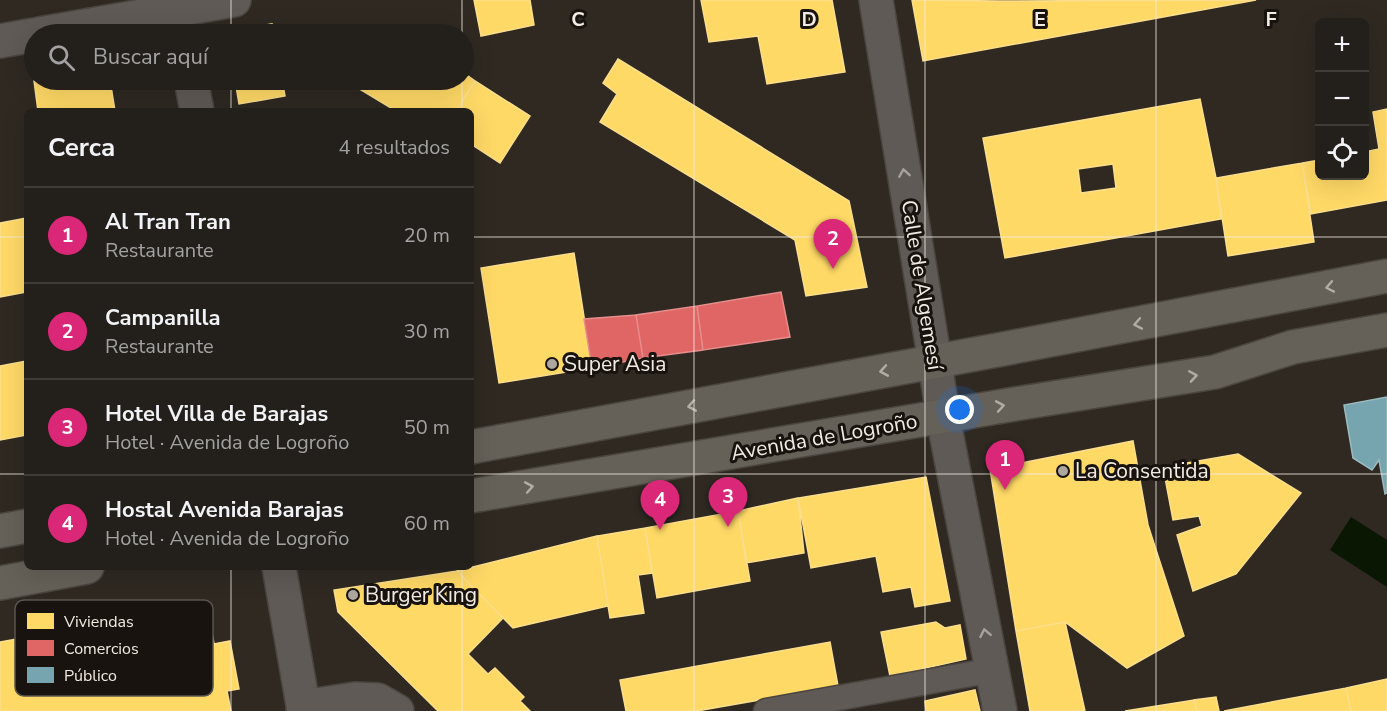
<!DOCTYPE html>
<html lang="es">
<meta charset="utf-8">
<style>
body{margin:0;font-family:"Nunito Sans",sans-serif;background:#2b2723;color:#f1f3f6}
.controls{position:absolute;right:18px;top:18px;display:grid;overflow:hidden;border-radius:9px;box-shadow:0 6px 24px #0002}
.controls button{width:54px;height:54px;display:grid;place-items:center;padding:0;border:0;border-bottom:2px solid #403d39;background:#231f1a;color:#f1f3f6;font:30px sans-serif}
.you{position:absolute;left:960px;top:410px;width:21px;height:21px;margin:-15px;border:4px solid #fff;border-radius:50%;background:#1a73e8;box-shadow:0 0 0 9px #1a73e833}
.badge{display:grid;place-items:center;width:39px;height:39px;border-radius:50%;background:#db2777;color:#fff;font-size:20px;font-weight:700}
.pin{position:absolute;translate:-50% -50px;filter:drop-shadow(0 2px 3px #0008)}
.pin::after{content:'';position:absolute;top:32px;width:21px;height:18px;background:inherit;clip-path:polygon(0 0,100% 0,50% 100%)}
.list{margin:0;padding:0;list-style:none}
h2{display:flex;justify-content:space-between;align-items:center;height:78px;margin:0;padding:0 24px;font-size:26px}
h2 small{font-size:20px;font-weight:400;color:#a3a2a2}
.list li{display:grid;grid-template-columns:39px 1fr auto;gap:18px;align-items:center;box-sizing:border-box;height:96px;padding:0 24px;border-top:2px solid #403d39}
.list b{display:block;font-size:22px;white-space:nowrap}
.list p{margin:0;font-size:20px;white-space:nowrap;color:#a3a2a2}
.list em{font-size:20px;font-style:normal;color:#a3a2a2}
.icon{flex:none;width:33px;height:33px;fill:none;stroke:currentColor;stroke-width:2;stroke-linecap:round;stroke-linejoin:round}
.map{position:relative;flex:none;width:1387px;height:711px;overflow:hidden}
.search{position:absolute;background:#231f1a;box-shadow:0 6px 24px #0002;left:24px;top:24px;width:450px;height:66px;display:flex;align-items:center;gap:15px;box-sizing:border-box;padding:0 21px;border-radius:33px;color:#a3a2a2;font-size:22px}
.panel{position:absolute;background:#231f1a;box-shadow:0 6px 24px #0002;left:24px;top:108px;width:450px;height:462px;border-radius:9px}
.map>svg:first-child{display:block}
.water{fill:#091703}
.homes{fill:#ffd966;stroke:#fbde8c;stroke-width:1.5;fill-rule:evenodd}
.shops{fill:#e06666;stroke:#e58e8c;stroke-width:1.5}
.public{fill:#76a5af;stroke:#9bbabf;stroke-width:1.5}
.lines{fill:none;stroke-linecap:round;stroke-linejoin:round}
.pedestrian-casing{stroke:#4b4540;stroke-width:27}
.minor-casing{stroke:#4b4540;stroke-width:36}
.secondary-casing{stroke:#4b4540;stroke-width:36}
.pedestrian{stroke:#5f5a55;stroke-width:24}
.minor{stroke:#5f5a55;stroke-width:33}
.secondary{stroke:#656058;stroke-width:33}
.oneway{stroke:#a8a29c}
.oneway2{stroke:#b3aca4}
.grid{fill:none;stroke:#f2ebe3;stroke-width:1.5;stroke-opacity:0.55}
.poi-dot{fill:#aea79f;stroke:#18130e;stroke-width:2}
.labels{text-anchor:middle;dominant-baseline:central;stroke-width:6;stroke-linejoin:round;paint-order:stroke}
.street-label{font-size:21px;fill:#f2ebe3;stroke:#18130e}
.poi-label{font-size:21px;fill:#f2ebe3;stroke:#18130e;text-anchor:start}
.key{fill:#18130e;stroke:#59544e;stroke-width:1.5}
.key-label{font-size:16px;fill:#f2ebe3}
.grid-label{font-size:20px;text-anchor:middle;font-weight:bold;fill:#f2ebe3;stroke:#18130e;stroke-width:6;stroke-linejoin:round;paint-order:stroke}
</style>
<div class="map">
<svg width="1387" height="711" viewBox="0 0 1387 711">
<rect width="100%" height="100%" fill="#2f2922"/>
<path class="water" d="M1351 517 1387 540V587L1330 550Z"/>
<path class="homes" d="M474 0H530L534 25 481 36Z
M701 0H832L845 72 767 84 758 36 709 42Z
M912 0 1000 1 1256 0 923 61Z
M272 24 273 34H226V32Z
M391 25 405 34H347V33Z
M618 59 849 201 867 287 806 296 795 240 600 122 617 94 603 83Z
M464 73 475 81 456 111H396L353 85V80H464Z
M41 80H110L115 111H38L34 81Z
M235 80H282L285 96 239 104Z
M475 81 530 116 500 163 471 144V111H456Z
M1200 99 1216 178 1221 219 1005 258 983 138ZM1113 164 1116 188 1081 193 1078 169Z
M1387 109V200L1311 214 1302 163 1320 160V176H1364V152L1379 149 1373 112Z
M1302 163 1314 242 1228 256 1216 178Z
M27 218V292L0 297V223Z
M574 253 592 368 499 383 481 268Z
M27 361V435L0 440V366Z
M1133 441 1148 525 1184 636 1127 668 1065 622 1016 631 990 469Z
M1238 454 1301 493 1236 574 1193 591 1177 535 1202 526 1199 516 1173 520 1163 467Z
M926 477 950 601 915 607 911 587 883 592 876 556 811 568 798 498Z
M798 498 804 553 746 563 738 511Z
M738 511 750 581 657 598 645 528Z
M645 528 652 573 638 575 644 613 610 618 597 536Z
M597 536 608 606 513 628 457 571Z
M457 571 503 618 468 654 488 674 495 668 524 697 520 701 530 711H438L338 612 334 590Z
M207 605 214 644 230 641 239 689 227 691 231 711H0V642Z
M936 622 945 628 960 625 966 659 890 676 881 632Z
M1065 622 1085 711H1030L1016 631Z
M830 642 838 686 697 711H626L620 680Z
M1387 679V711H1351L1346 688Z
M1346 688 1351 711H1224Z
M975 690 980 711H926L925 701Z
M1216 697 1219 711H1197L1194 700Z
M1194 700 1197 711H1125Z"/>
<path class="shops" d="M781 292 790 337 703 350 697 306Z
M697 306 703 350 643 358 636 315Z
M636 315 643 358 592 368 584 319Z"/>
<path class="public" d="M1387 397V493L1385 494 1379 460 1372 470 1353 458 1344 405Z"/>
<g class="lines">
<defs>
<path id="pedestrian" d="M766 711 993 670"/>
<path id="minor" d="M876 0 935 362 943 417 1000 711
M39 34 234 0
M0 41 34 35
M191 80 197 111
M279 567 304 711
M303 707 355 699 378 700 397 711"/>
<path id="secondary" d="M471 447 1003 349 1387 276
M471 496 1015 404 1215 372 1293 347 1387 330
M0 531 27 526
M0 583 87 567"/>
</defs>
<use href="#pedestrian" class="pedestrian-casing"/>
<use href="#minor" class="minor-casing"/>
<use href="#secondary" class="secondary-casing"/>
<use href="#pedestrian" class="pedestrian"/>
<use href="#minor" class="minor"/>
<use href="#secondary" class="secondary"/>
</g>
<defs><path id="oneway-chevron" d="M-2-3.5L2.5 0L-2 3.5" fill="none" stroke-width="1.6" stroke-linecap="round" stroke-linejoin="round" transform="scale(1.5)"/></defs>
<g class="oneway">
<use href="#oneway-chevron" transform="translate(904 173) rotate(-99)"/>
<use href="#oneway-chevron" transform="translate(985 633) rotate(-101)"/>
</g>
<g class="oneway2">
<use href="#oneway-chevron" transform="translate(1330 287) rotate(169)"/>
<use href="#oneway-chevron" transform="translate(1138 324) rotate(169)"/>
<use href="#oneway-chevron" transform="translate(884 371) rotate(170)"/>
<use href="#oneway-chevron" transform="translate(1193 376) rotate(-9)"/>
<use href="#oneway-chevron" transform="translate(692 406) rotate(170)"/>
<use href="#oneway-chevron" transform="translate(1000 406) rotate(-10)"/>
<use href="#oneway-chevron" transform="translate(529 487) rotate(-10)"/>
</g>
<path class="grid" d="M231 0V34M462 0V34M694 0V711M925 0V711M1156 0V711M231 80V111M462 80V111M0 237H27M471 237H1387M0 474H27M471 474H1387M231 567V711M462 567V711"/>
<g class="poi-dot">
<circle cx="552" cy="364" r="6"/>
<circle cx="1063" cy="471" r="6"/>
<circle cx="353" cy="595" r="6"/>
</g>
<g class="labels">
<g class="street-label">
<text transform="translate(922 285) rotate(81)">Calle de Algemesí</text>
<text transform="translate(824 437) rotate(-10)">Avenida de Logroño</text>
</g>
<g class="poi-label">
<text x="564" y="364">Super Asia</text>
<text x="1075" y="471">La Consentida</text>
<text x="365" y="595">Burger King</text>
</g>
</g>
<rect x="15" y="600" width="198" height="96" rx="9" class="key"/>
<rect x="27" y="613" width="27" height="16" fill="#ffd966"/>
<rect x="27" y="640" width="27" height="16" fill="#e06666"/>
<rect x="27" y="667" width="27" height="16" fill="#76a5af"/>
<g class="key-label">
<text x="64" y="627">Viviendas</text>
<text x="64" y="654">Comercios</text>
<text x="64" y="681">Público</text>
</g>
<g class="grid-label">
<text x="578" y="26">C</text>
<text x="809" y="26">D</text>
<text x="1040" y="26">E</text>
<text x="1271" y="26">F</text>
</g>
</svg>
<div class="controls">
<button>+</button>
<button>−</button>
<button><svg class="icon" aria-label="locate" viewBox="0 0 24 24"><circle cx="12" cy="12" r="6"/><path d="M12 2v4M12 18v4M2 12h4M18 12h4"/></svg></button>
</div>
<div class="you"></div>
<div class="pin badge" style="left:1005px;top:490px">1</div>
<div class="pin badge" style="left:833px;top:269px">2</div>
<div class="pin badge" style="left:728px;top:527px">3</div>
<div class="pin badge" style="left:660px;top:530px">4</div>
<div class="search"><svg class="icon" aria-label="search" viewBox="0 0 24 24"><circle cx="10" cy="10" r="6"/><path d="M15 15l6 6"/></svg>Buscar aquí</div>
<section class="panel">
<h2>Cerca<small>4 resultados</small></h2>
<ul class="list">
<li><span class="badge">1</span><div><b>Al Tran Tran</b><p>Restaurante</p></div><em>20 m</em></li>
<li><span class="badge">2</span><div><b>Campanilla</b><p>Restaurante</p></div><em>30 m</em></li>
<li><span class="badge">3</span><div><b>Hotel Villa de Barajas</b><p>Hotel · Avenida de Logroño</p></div><em>50 m</em></li>
<li><span class="badge">4</span><div><b>Hostal Avenida Barajas</b><p>Hotel · Avenida de Logroño</p></div><em>60 m</em></li>
</ul>
</section>
</div>
